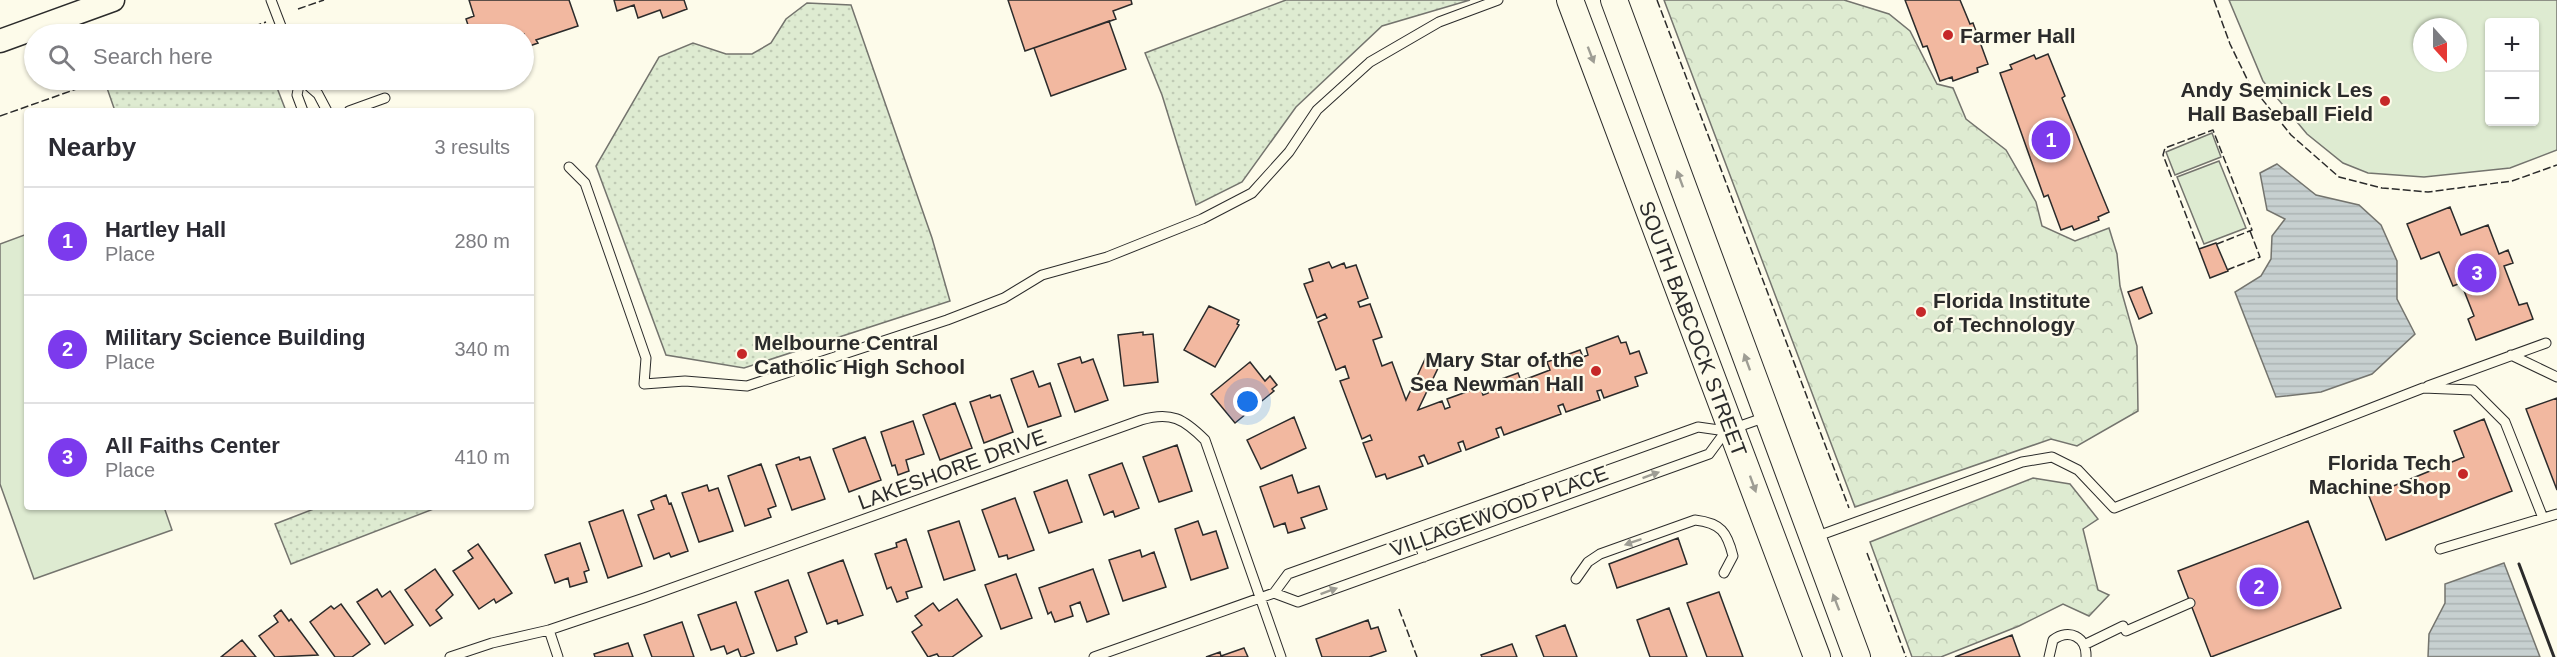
<!DOCTYPE html>
<meta charset="utf-8">
<style>
body{margin:0;font-family:Helvetica,sans-serif;background:#f2f2f3;color:#2b2b33}
.controls{position:absolute;right:18px;top:18px;display:grid;overflow:hidden;border-radius:6px;box-shadow:0 2px 4px #0004}
.controls button{width:54px;height:54px;display:grid;place-items:center;padding:0;border:0;border-bottom:2px solid #e1e1e2;background:#fff;color:#2b2b33;font:30px sans-serif}
.compass{position:absolute;left:2413px;top:18px;width:54px;height:54px;border-radius:50%;background:#fff;box-shadow:0 2px 4px #0004;rotate:159deg}
.you{position:absolute;left:1248px;top:402px;width:21px;height:21px;margin:-15px;border:4px solid #fff;border-radius:50%;background:#1a73e8;box-shadow:0 0 0 9px #1a73e833}
.badge{display:grid;place-items:center;width:39px;height:39px;border-radius:50%;background:#7c3aed;color:#fff;font-size:20px;font-weight:700}
.pin{position:absolute;translate:-50% -50%;border:3px solid #fff;box-shadow:0 2px 6px #0006}
.list{margin:0;padding:0;list-style:none}
h2{display:flex;justify-content:space-between;align-items:center;height:78px;margin:0;padding:0 24px;font-size:26px}
h2 small{font-size:20px;font-weight:400;color:#7c7c81}
.list li{display:grid;grid-template-columns:39px 1fr auto;gap:18px;align-items:center;box-sizing:border-box;height:108px;padding:0 24px;border-top:2px solid #e1e1e2}
.list b{display:block;font-size:22px;white-space:nowrap}
.list p{margin:0;font-size:20px;white-space:nowrap;color:#7c7c81}
.list em{font-size:20px;font-style:normal;color:#7c7c81}
.icon{flex:none;width:33px;height:33px;fill:none;stroke:currentColor;stroke-width:2;stroke-linecap:round;stroke-linejoin:round}
.map{position:relative;flex:none;width:2557px;height:657px;overflow:hidden}
.search{position:absolute;background:#fff;box-shadow:0 2px 4px #0004;left:24px;top:24px;width:510px;height:66px;display:flex;align-items:center;gap:15px;box-sizing:border-box;padding:0 21px;border-radius:33px;color:#7c7c81;font-size:22px}
.panel{position:absolute;background:#fff;box-shadow:0 2px 4px #0004;left:24px;top:108px;width:510px;height:402px;border-radius:6px}
.map>svg:first-child{display:block}
.grass{fill:url(#grass-dots);stroke:#74746e;stroke-width:1.5}
.forest{fill:url(#forest-crowns);stroke:#74746e;stroke-width:1.5}
.garden{fill:#deebd1;stroke:#74746e;stroke-width:1.5;fill-rule:evenodd}
.water{fill:url(#water-rules);stroke:#74746e;stroke-width:1.5}
.building{fill:#f2b8a0;stroke:#2b2b2b;stroke-width:1.5}
.lines{fill:none;stroke-linecap:round;stroke-linejoin:round}
.service-casing{stroke:#2b2b2b;stroke-width:11}
.tertiary-casing{stroke:#2b2b2b;stroke-width:25}
.secondary-casing{stroke:#2b2b2b;stroke-width:28}
.service{stroke:#fdfbea;stroke-width:9}
.tertiary{stroke:#fdfbea;stroke-width:22}
.secondary{stroke:#fdfbea;stroke-width:26}
.fence{stroke:#2b2b2b;stroke-width:1.5;stroke-dasharray:8 3;stroke-linecap:butt}
.wall{stroke:#2b2b2b;stroke-width:3}
.oneway{fill:#9e9d94}
.poi-dot{fill:#c62828;stroke:#fdfbea;stroke-width:2}
.labels{text-anchor:middle;dominant-baseline:central;stroke-width:4.5;stroke-linejoin:round;paint-order:stroke}
.poi-label{font-size:21px;font-weight:bold;fill:#2b2b2b;stroke:#fdfbea;text-anchor:start}
.street-label{font-size:21px;fill:#2b2b2b;stroke:#fdfbea}
</style>
<div class="map">
<svg width="2557" height="657" viewBox="0 0 2557 657">
<defs>
<pattern id="grass-dots" width="8" height="8" patternUnits="userSpaceOnUse" patternTransform="scale(1.5)"><rect width="8" height="8" fill="#deebd1"/><path d="M2 2h.1M6 6h.1" fill="none" stroke="#bfcab4" stroke-width="1.8" stroke-linecap="round"/></pattern>
<pattern id="forest-crowns" width="20" height="18" patternUnits="userSpaceOnUse" patternTransform="scale(1.5)"><rect width="20" height="18" fill="#deebd1"/><path d="M2 6a3 3 0 1 1 6 0M12 15a3 3 0 1 1 6 0" fill="none" stroke="#bfcab4"/></pattern>
<pattern id="water-rules" width="6" height="5" patternUnits="userSpaceOnUse" patternTransform="scale(1.5)"><rect width="6" height="5" fill="#c7d0d0"/><path d="M0 2.5h6" fill="none" stroke="#abb3b3"/></pattern>
</defs>
<rect width="100%" height="100%" fill="#fdfbea"/>
<path class="grass" d="M1286 0H1470L1382 26 1296 107 1242 182 1196 205 1162 95 1145 53Z
M807 3 851 5 932 238 950 301 744 368 666 355 596 166 659 57 693 43 726 54H752L771 43 786 19Z
M130 80H274L286 111H115L107 88Z
M319 507H435L436 508 291 564 275 524Z"/>
<path class="forest" d="M1664 0H1844L1889 14 1910 31 1937 84 1953 88 1966 119 2006 150 2036 202 2042 226 2075 241 2109 228 2117 254 2120 286 2137 346 2138 411 2077 446 2051 439 1855 507Z
M2033 478 2070 484 2098 519 2083 529 2098 590 2109 595 2089 616 2063 604 2019 626 1941 657H1912L1870 542Z"/>
<path class="garden" d="M2229 0H2557V150L2510 168 2424 177 2368 173 2343 163 2307 134 2263 81ZM2490 22H2534V122H2490ZM2422 27H2458V63H2422Z
M2212 133 2221 157 2175 175 2166 152Z
M2219 161 2246 228 2204 244 2177 177Z
M27 234V507H164L172 530 34 579 0 484V244Z"/>
<path class="water" d="M2277 164 2316 195 2359 205 2381 225 2397 261V299L2415 334 2372 374 2321 392 2276 397 2235 292 2261 276 2271 259 2272 236 2285 219 2267 210 2260 173Z
M2504 563 2540 657H2428L2429 634 2445 603V584Z"/>
<path class="building" d="M469 0H569L578 26 536 40 538 43 524 48V34H471L466 19 474 16Z
M614 0H684L687 9 663 18 660 10 638 18 634 5 617 11Z
M1008 0H1131L1132 4 1113 11 1116 19 1025 51Z
M1905 0H1960L1970 24 1973 23 1988 64 1977 68 1978 72 1953 81 1952 77 1940 81 1927 46 1923 47Z
M1109 21 1126 69 1051 96 1034 48Z
M2048 54 2065 96 2062 98 2109 212 2098 217 2099 220 2074 230 2072 226 2061 230 2048 195 2044 197 2000 73 2012 69 2010 65 2034 55 2036 59Z
M2450 207 2461 235 2488 225 2499 254 2508 250 2513 263 2504 266 2519 305 2527 303 2533 319 2476 340 2468 319 2474 316 2461 283 2453 286 2439 252 2421 259 2407 224Z
M2216 243 2228 271 2210 278 2199 249Z
M1329 262 1332 268 1344 263 1346 268 1356 265 1368 298 1358 302 1360 307 1370 304 1382 337 1373 340 1382 366 1392 362 1406 400 1426 357 1440 364 1418 410 1442 401 1445 409 1450 407 1447 399 1480 387 1483 395 1488 393 1485 385 1518 373 1521 381 1550 370 1547 362 1580 350 1583 357 1588 355 1586 348 1618 336 1621 343 1626 342 1630 354 1639 351 1647 373 1635 377 1638 386 1604 398 1601 390 1597 391 1600 400 1566 412 1563 404 1558 406 1561 414 1504 435 1501 427 1496 429 1499 437 1466 450 1463 441 1458 443 1461 451 1428 464 1424 455 1419 457 1423 466 1387 479 1385 474 1376 477 1363 443 1372 440 1370 435 1362 439 1340 381 1349 378 1345 366 1336 370 1318 322 1327 318 1325 314 1317 318 1304 284 1313 281 1309 269Z
M2142 287 2152 313 2139 319 2128 292Z
M1209 306 1239 320 1237 324 1239 325 1215 367 1184 350Z
M1143 332V335L1153 334 1158 382 1124 386 1118 335Z
M1080 357 1082 363 1093 359 1108 400 1075 412 1058 364Z
M1250 362 1265 381 1270 376 1277 385 1272 389 1274 391 1235 423 1211 394Z
M1033 371 1039 387 1050 383 1061 416 1028 427 1011 379Z
M990 395 991 398 1000 395 1013 432 984 443 970 402Z
M2557 398V490L2526 409Z
M955 403 972 448 940 460 923 415Z
M1294 417 1306 448 1261 469 1247 440Z
M2484 419 2512 491 2386 540 2369 496 2464 457 2454 431Z
M913 421 924 454 906 460 909 471 898 475 895 465 892 466 881 432Z
M865 437 881 480 849 492 833 449Z
M1177 445 1192 491 1159 502 1143 457Z
M799 457 800 460 810 457 825 499 792 510 776 465Z
M1122 463 1139 508 1115 517 1113 511 1104 515 1089 475Z
M761 464 776 506 768 509 771 517 745 526 728 476Z
M1292 475 1298 493 1319 486 1327 509 1301 518 1305 528 1288 533 1285 523 1274 527 1260 487Z
M1067 480 1082 522 1049 533 1034 492Z
M707 485 709 491 718 488 733 531 699 542 682 493Z
M666 495 669 504 671 503 688 551 671 557 669 553 654 559 638 515 654 509 651 501Z
M1015 498 1034 550 1008 559 1007 555 999 557 982 510Z
M623 510 642 566 608 578 589 522Z
M959 521 975 570 944 580 928 531Z
M1198 521 1203 535 1216 531 1228 568 1191 580 1175 529Z
M2308 521 2341 608 2211 657 2178 571Z
M1678 538 1687 564 1617 588 1609 564Z
M906 539 922 587 906 592 908 598 897 602 891 587 887 589 875 554 897 547 896 543Z
M580 543 589 570 584 572 587 582 570 587 568 578 555 583 545 555Z
M478 544 512 593 496 603 494 599 479 609 453 571 473 558 468 551Z
M1140 550 1142 557 1154 552 1166 587 1123 601 1109 560Z
M843 560 863 615 838 624 837 620 827 624 808 573Z
M435 569 453 595 436 610 442 618 430 626 405 590Z
M1093 569 1109 614 1087 622 1080 602 1070 606 1073 616 1055 622 1051 612 1048 614 1039 588Z
M1016 574 1032 618 1001 629 985 585Z
M788 580 807 632 795 637 797 644 777 651 755 592Z
M377 589 382 597 390 591 413 625 385 644 357 602Z
M1719 592 1743 657H1707L1687 603Z
M957 599 982 636 952 657H939L937 654 928 657 912 632 922 625 915 616 933 603 939 611Z
M736 602 754 653 744 657H741L738 649 727 654 724 646 711 650 698 615Z
M341 604 370 644 352 657H335L310 622 331 606 334 609Z
M1669 608 1687 657H1650L1637 620Z
M281 610 289 621 291 619 318 655 275 657 259 636 278 622 274 616Z
M1368 620 1371 629 1378 627 1386 651 1369 657H1322L1316 639Z
M682 622 694 657H652L644 635Z
M1565 625 1577 657H1544L1536 636Z
M2012 635 2020 657H1955Z
M242 640 256 657H221Z
M628 643 633 657H595L594 654Z
M1512 644 1517 657H1482L1481 655Z
M1244 648 1248 657H1206L1220 652 1221 656Z"/>
<g class="lines">
<defs>
<path id="service" d="M271 0 284 34
M300 80 297 95 303 111
M302 80 318 94 327 111
M349 111 385 98
M569 167 585 183 646 358 644 384 685 381 747 386 947 320 1004 298 1042 275 1107 257 1202 219 1252 193 1289 152 1317 110 1370 62 1439 22 1498 0
M2511 355 2557 377
M2428 386 2546 343
M1414 529 1424 557
M1815 537 2022 462 2052 457 2078 470 2114 508 2423 388 2473 390 2505 422 2543 518
M2440 549 2557 514
M1576 579 1588 562 1600 554 1695 520C1721 523 1727 532 1733 556L1724 573
M1274 593 1298 602 1709 454 1726 431
M549 630 558 657
M2126 631 2190 603
M2084 645 2123 626
M450 657 492 643 549 630 644 598 1141 420C1171 411 1184 419 1205 440L1281 657
M1094 657 1274 593 1288 574 1698 427 1726 431 1766 417
M2049 657 2053 640C2069 628 2087 637 2086 657"/>
<path id="tertiary" d="M0 41 113 0"/>
<g id="secondary">
<path id="s1" d="M1570 0 1817 657"/>
<path d="M1614 0 1857 657"/>
</g>
</defs>
<use href="#service" class="service-casing"/>
<use href="#tertiary" class="tertiary-casing"/>
<use href="#secondary" class="secondary-casing"/>
<use href="#service" class="service"/>
<use href="#tertiary" class="tertiary"/>
<use href="#secondary" class="secondary"/>
<path class="fence" d="M1657 0 1849 508
M2214 0 2230 44 2249 83 2291 135 2339 177 2382 188 2428 192 2512 181 2557 165
M298 9 324 0
M233 34 266 22
M0 116 102 80
M2199 249 2163 155 2165 148 2213 130 2252 230 2217 244
M2227 270 2260 257 2250 231
M1867 553 1906 657
M1399 609 1417 657"/>
<path class="wall" d="M2519 564 2554 657"/>
</g>
<defs><path id="oneway-solid" d="M-6-.8H1V-3.2L6.5 0L1 3.2V.8H-6Z" transform="scale(1.5)"/></defs>
<g class="oneway">
<use href="#oneway-solid" transform="translate(1591 55) rotate(69)"/>
<use href="#oneway-solid" transform="translate(1680 179) rotate(-110)"/>
<use href="#oneway-solid" transform="translate(1747 362) rotate(-110)"/>
<use href="#oneway-solid" transform="translate(1651 475) rotate(-20)"/>
<use href="#oneway-solid" transform="translate(1753 484) rotate(70)"/>
<use href="#oneway-solid" transform="translate(1633 542) rotate(161)"/>
<use href="#oneway-solid" transform="translate(1329 591) rotate(-20)"/>
<use href="#oneway-solid" transform="translate(1836 602) rotate(-111)"/>
</g>
<g class="poi-dot">
<circle cx="1948" cy="35" r="6"/>
<circle cx="2385" cy="101" r="6"/>
<circle cx="1921" cy="312" r="6"/>
<circle cx="742" cy="354" r="6"/>
<circle cx="1596" cy="371" r="6"/>
<circle cx="2463" cy="474" r="6"/>
</g>
<g class="labels">
<g class="poi-label">
<text x="1960" y="35">Farmer Hall</text>
<text x="2373" y="89" text-anchor="end">Andy Seminick Les<tspan x="2373" dy="24">Hall Baseball Field</tspan></text>
<text x="1933" y="300">Florida Institute<tspan x="1933" dy="24">of Technology</tspan></text>
<text x="754" y="342">Melbourne Central<tspan x="754" dy="24">Catholic High School</tspan></text>
<text x="1584" y="359" text-anchor="end">Mary Star of the<tspan x="1584" dy="24">Sea Newman Hall</tspan></text>
<text x="2451" y="462" text-anchor="end">Florida Tech<tspan x="2451" dy="24">Machine Shop</tspan></text>
</g>
<g class="street-label">
<text stroke="none"><textPath href="#s1" startOffset="351">SOUTH BABCOCK STREET</textPath></text>
<text transform="translate(952 469) rotate(-20)">LAKESHORE DRIVE</text>
<text transform="translate(1499 511) rotate(-20)">VILLAGEWOOD PLACE</text>
</g>
</g>
</svg>
<div class="controls">
<button>+</button>
<button>−</button>
</div>
<svg class="compass" viewBox="-18 -18 36 36"><path d="M0-13l5 13h-10z" fill="#e53935"/><path d="M0 13l5-13h-10z" fill="#7c7c81"/></svg>
<div class="you"></div>
<div class="pin badge" style="left:2051px;top:140px">1</div>
<div class="pin badge" style="left:2259px;top:587px">2</div>
<div class="pin badge" style="left:2477px;top:273px">3</div>
<div class="search"><svg class="icon" aria-label="search" viewBox="0 0 24 24"><circle cx="10" cy="10" r="6"/><path d="M15 15l6 6"/></svg>Search here</div>
<section class="panel">
<h2>Nearby<small>3 results</small></h2>
<ul class="list">
<li><span class="badge">1</span><div><b>Hartley Hall</b><p>Place</p></div><em>280 m</em></li>
<li><span class="badge">2</span><div><b>Military Science Building</b><p>Place</p></div><em>340 m</em></li>
<li><span class="badge">3</span><div><b>All Faiths Center</b><p>Place</p></div><em>410 m</em></li>
</ul>
</section>
</div>
